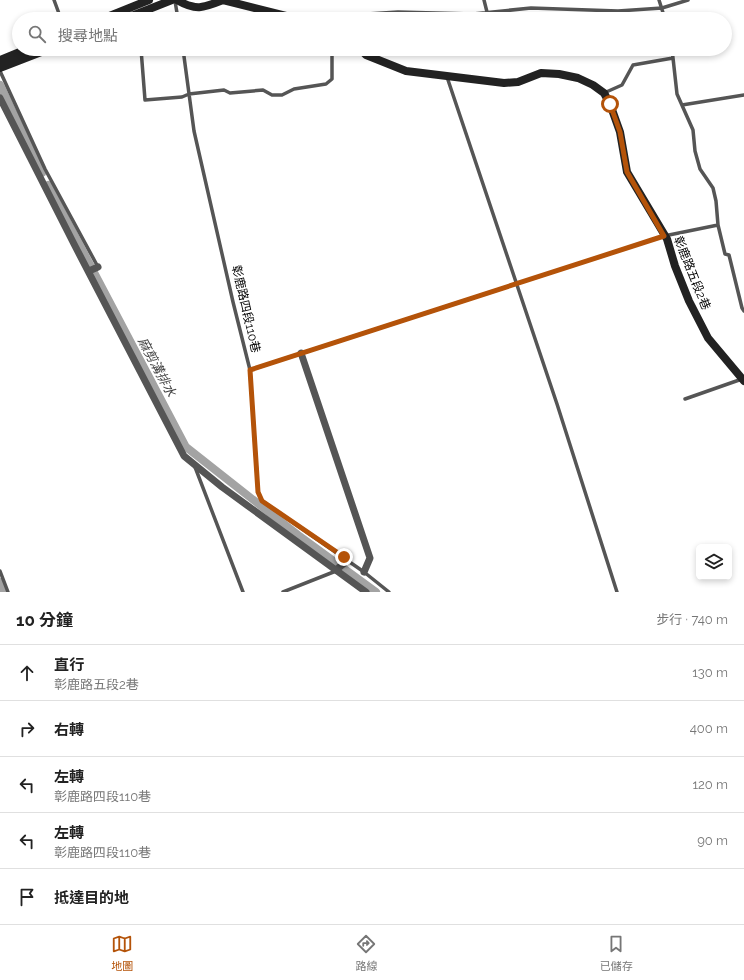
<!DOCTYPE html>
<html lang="zh-TW">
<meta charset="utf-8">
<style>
body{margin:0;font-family:Raleway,"Noto Sans TC",sans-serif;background:#f2f2f2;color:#222}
.controls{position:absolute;right:12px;bottom:12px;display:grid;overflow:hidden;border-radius:6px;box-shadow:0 2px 6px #0003}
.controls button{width:36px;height:36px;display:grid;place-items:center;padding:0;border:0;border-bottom:1px solid #e0e0e0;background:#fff;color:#222;font:20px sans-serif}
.stop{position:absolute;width:12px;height:12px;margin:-9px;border:3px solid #b45309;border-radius:50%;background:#fff}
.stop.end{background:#b45309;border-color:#fff;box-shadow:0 1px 4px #0008}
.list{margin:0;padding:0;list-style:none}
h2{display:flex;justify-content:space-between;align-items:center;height:52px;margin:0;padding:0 16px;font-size:17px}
h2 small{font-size:13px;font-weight:400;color:#767676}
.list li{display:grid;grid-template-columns:26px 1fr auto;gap:12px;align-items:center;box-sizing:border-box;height:56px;padding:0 16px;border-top:1px solid #e0e0e0}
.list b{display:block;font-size:15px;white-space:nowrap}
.list p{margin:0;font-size:13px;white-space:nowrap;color:#767676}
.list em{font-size:13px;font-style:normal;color:#767676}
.icon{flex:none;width:22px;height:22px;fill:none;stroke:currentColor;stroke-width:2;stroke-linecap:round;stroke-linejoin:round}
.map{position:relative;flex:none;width:744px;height:592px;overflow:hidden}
.search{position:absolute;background:#fff;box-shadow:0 2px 6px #0003;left:12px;right:12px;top:12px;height:44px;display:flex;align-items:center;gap:10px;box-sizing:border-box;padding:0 14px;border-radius:22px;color:#767676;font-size:15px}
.sheet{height:332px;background:#fff}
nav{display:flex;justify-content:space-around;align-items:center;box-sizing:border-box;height:56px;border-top:1px solid #e0e0e0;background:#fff;font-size:11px;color:#767676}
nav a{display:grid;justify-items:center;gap:2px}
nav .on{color:#b45309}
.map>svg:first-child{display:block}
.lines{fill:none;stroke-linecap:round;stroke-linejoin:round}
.canal{stroke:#a3a3a3;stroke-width:8}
.lane{stroke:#555;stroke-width:3.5}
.street{stroke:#555;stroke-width:7}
.secondary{stroke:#222;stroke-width:8}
.route{stroke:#b45309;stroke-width:5}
.labels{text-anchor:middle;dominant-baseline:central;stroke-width:3;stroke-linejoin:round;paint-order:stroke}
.street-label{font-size:12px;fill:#000;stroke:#fff}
.water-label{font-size:13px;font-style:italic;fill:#444;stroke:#fff}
</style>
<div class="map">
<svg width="744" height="592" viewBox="0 0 744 592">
<rect width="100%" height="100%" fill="#fff"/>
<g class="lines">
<path class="canal" d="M0 85 42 173
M48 185 186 447 298 535 376 592
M0 582 4 592"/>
<path class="lane" d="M54 0 61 19
M484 0 487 12
M659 0 665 19
M175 1 178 19
M364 19 367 14 398 12 473 14 531 8 618 11 662 8 688 0
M141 49 145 100 182 97 189 94 224 90 230 93 263 90 272 95H282L294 89 326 84 332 79V49
M183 49 194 131 233 302 250 370 258 492 262 501 364 572 389 592
M672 49 677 94 693 130 695 151 700 169 713 188 716 201 718 225 725 254 729 255 742 308 744 311
M0 71 45 169 98 267
M447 77 557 404 617 592
M604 93 622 85 633 65 673 58
M682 105 744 95
M250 370 664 236 718 225
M685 399 742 379
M195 467 243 592
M0 571 8 592
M283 592 336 571"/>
<path class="street" d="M0 98 74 244 184 456 222 487 366 592
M89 271 98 267
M301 353 370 558 364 572
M336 570 348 560"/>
<path class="secondary" d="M177 0C196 11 203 8 223 0
M223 0 298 19
M102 19 149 0
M124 19 172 0
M360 49 366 55 406 71 504 83 518 82 541 73 559 74 578 78 593 85 604 93 610 104 620 132 627 172 667 239 675 266 689 301 708 338 744 381
M0 60 27 49
M0 68 49 49"/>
</g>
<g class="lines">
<path class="route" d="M344 557 262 501 258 492 250 370 664 236 627 172 620 132 610 104"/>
</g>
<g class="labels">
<g class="street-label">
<text transform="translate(692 273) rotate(68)">彰鹿路五段2巷</text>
<text transform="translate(246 309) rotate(77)">彰鹿路四段110巷</text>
</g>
<g class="water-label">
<text transform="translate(157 367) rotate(62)">麻剪溝排水</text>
</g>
</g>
</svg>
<div class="controls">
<button><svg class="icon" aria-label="layers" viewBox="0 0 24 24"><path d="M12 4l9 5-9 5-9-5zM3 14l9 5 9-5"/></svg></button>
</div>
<div class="stop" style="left:610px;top:104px"></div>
<div class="stop end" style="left:344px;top:557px"></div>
<div class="search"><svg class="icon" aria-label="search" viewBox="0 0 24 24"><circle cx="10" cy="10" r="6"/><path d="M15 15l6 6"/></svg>搜尋地點</div>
</div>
<section class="sheet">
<h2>10 分鐘<small>步行 · 740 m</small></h2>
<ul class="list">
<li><svg class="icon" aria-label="ahead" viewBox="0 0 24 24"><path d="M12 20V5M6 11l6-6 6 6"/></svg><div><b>直行</b><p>彰鹿路五段2巷</p></div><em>130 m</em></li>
<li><svg class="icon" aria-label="right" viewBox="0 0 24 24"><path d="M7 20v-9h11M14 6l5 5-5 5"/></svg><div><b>右轉</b></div><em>400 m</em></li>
<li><svg class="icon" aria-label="left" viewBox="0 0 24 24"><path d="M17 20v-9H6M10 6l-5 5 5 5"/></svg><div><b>左轉</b><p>彰鹿路四段110巷</p></div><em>120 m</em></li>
<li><svg class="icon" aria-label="left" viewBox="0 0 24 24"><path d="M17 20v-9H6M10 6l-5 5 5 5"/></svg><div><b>左轉</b><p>彰鹿路四段110巷</p></div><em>90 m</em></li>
<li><svg class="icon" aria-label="arrive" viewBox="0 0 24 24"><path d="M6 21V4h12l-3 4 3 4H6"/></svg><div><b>抵達目的地</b></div></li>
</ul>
</section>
<nav>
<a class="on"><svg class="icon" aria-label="map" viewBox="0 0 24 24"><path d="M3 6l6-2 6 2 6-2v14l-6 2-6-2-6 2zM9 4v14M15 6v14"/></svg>地圖</a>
<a><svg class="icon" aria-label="directions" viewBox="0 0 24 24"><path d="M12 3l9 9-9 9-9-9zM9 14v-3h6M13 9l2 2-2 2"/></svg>路線</a>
<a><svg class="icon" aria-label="saved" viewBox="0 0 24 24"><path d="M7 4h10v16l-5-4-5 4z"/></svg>已儲存</a>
</nav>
